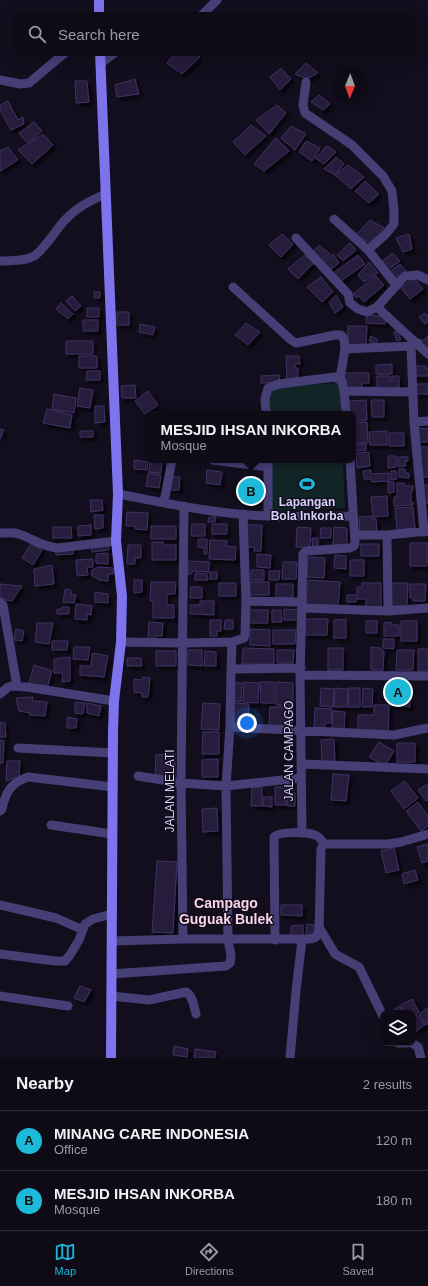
<!DOCTYPE html>
<style>
body{margin:0;font-family:Arial,sans-serif;background:#1c1823;color:#f1f3f6}
.controls{position:absolute;right:12px;bottom:12px;display:grid;overflow:hidden;border-radius:8px;box-shadow:0 4px 16px #0002}
.controls button{width:36px;height:36px;display:grid;place-items:center;padding:0;border:0;border-bottom:1px solid #2e2b35;background:#0e0a16;color:#f1f3f6;font:20px sans-serif}
.compass{position:absolute;left:332px;top:68px;width:36px;height:36px;border-radius:50%;background:#0e0a16;box-shadow:0 4px 16px #0002;rotate:181deg}
.you{position:absolute;left:247px;top:723px;width:14px;height:14px;margin:-10px;border:3px solid #fff;border-radius:50%;background:#1a73e8;box-shadow:0 0 0 6px #1a73e833}
.badge{display:grid;place-items:center;width:26px;height:26px;border-radius:50%;background:#1cb9d9;color:#111;font-size:13px;font-weight:700}
.pin{position:absolute;translate:-50% -50%;border:2px solid #fff;box-shadow:0 1px 4px #0006}
.popup{position:absolute;left:146px;top:411px;width:210px;height:52px;box-sizing:border-box;display:grid;place-content:center;border-radius:8px;background:#0e0a16;filter:drop-shadow(0 1px 3px #0005);font-size:13px;white-space:nowrap;color:#9b9aa1}
.popup b{font-size:15px;color:#f1f3f6}
.popup::after{content:'';position:absolute;left:50%;top:100%;margin-left:-8px;border:8px solid transparent;border-top-color:#0e0a16}
.list{margin:0;padding:0;list-style:none}
h2{display:flex;justify-content:space-between;align-items:center;height:52px;margin:0;padding:0 16px;font-size:17px}
h2 small{font-size:13px;font-weight:400;color:#9b9aa1}
.list li{display:grid;grid-template-columns:26px 1fr auto;gap:12px;align-items:center;box-sizing:border-box;height:60px;padding:0 16px;border-top:1px solid #2e2b35}
.list b{display:block;font-size:15px;white-space:nowrap}
.list p{margin:0;font-size:13px;white-space:nowrap;color:#9b9aa1}
.list em{font-size:13px;font-style:normal;color:#9b9aa1}
.icon{flex:none;width:22px;height:22px;fill:none;stroke:currentColor;stroke-width:2;stroke-linecap:round;stroke-linejoin:round}
.map{position:relative;flex:none;width:428px;height:1058px;overflow:hidden}
.search{position:absolute;background:#0e0a16;box-shadow:0 4px 16px #0002;left:12px;right:12px;top:12px;height:44px;display:flex;align-items:center;gap:10px;box-sizing:border-box;padding:0 14px;border-radius:12px;color:#9b9aa1;font-size:15px}
.sheet{height:172px;background:#0e0a16}
nav{display:flex;justify-content:space-around;align-items:center;box-sizing:border-box;height:56px;border-top:1px solid #2e2b35;background:#0e0a16;font-size:11px;color:#9b9aa1}
nav a{display:grid;justify-items:center;gap:2px}
nav .on{color:#1cb9d9}
.map>svg:first-child{display:block}
.green{fill:#122526}
.building{fill:#251d3b;stroke:#3f3264;filter:url(#shadow)}
.lines{fill:none;stroke-linecap:round;stroke-linejoin:round}
.street{stroke:#453f76;stroke-width:9}
.secondary{stroke:#7e73ed;stroke-width:10}
.labels{text-anchor:middle;dominant-baseline:central;stroke-width:3;stroke-linejoin:round;paint-order:stroke}
.poi-label{font-size:12px;font-weight:bold;fill:#d8d0f9;stroke:#120e1d}
.street-label{font-size:12px;fill:#d8d0f9;stroke:#120e1d}
.quarter-label{font-size:14px;font-weight:bold;fill:#f9d2e8;stroke:#120e1d}
</style>
<div class="map">
<svg width="428" height="1058" viewBox="0 0 428 1058">
<defs>
<filter id="shadow"><feDropShadow dx="3.5" dy="3.5" stdDeviation="1" flood-color="#0009"/></filter>
</defs>
<rect width="100%" height="100%" fill="#120e1d"/>
<path class="green" d="M340 383 341 414H267L266 386Z
M269 460H343L345 508 271 511Z"/>
<path class="building" d="M176 52H195L200 57 182 74 167 63Z
M306 63 318 73 307 79 295 74Z
M281 68 291 79 280 90 270 77Z
M135 79 139 94 117 97 115 85Z
M75 81H87L89 102 76 103Z
M319 95 330 104 323 110 311 102Z
M8 101 18 120 23 117 24 124 11 130 0 110V105Z
M277 105 286 113 269 134 256 120Z
M34 122 42 131 28 144 19 133Z
M251 125 266 136 245 155 233 142Z
M291 126 306 134 295 150 281 138Z
M43 134 53 145 32 164 18 150Z
M276 138 289 151 264 171 254 164Z
M306 141 320 148 312 161 299 152Z
M327 146 336 152 324 164 315 158Z
M8 147 18 160 0 171V151Z
M336 157 344 164 335 175 324 169Z
M348 165 364 177 351 189 335 175Z
M365 181 379 194 369 203 355 191Z
M370 220 384 228 370 243 356 235Z
M282 234 293 244 281 257 269 245Z
M409 234 412 249 403 252 396 238Z
M350 243 356 250 343 261 337 255Z
M319 245 330 254 322 260 313 252Z
M393 253 400 261 388 270 381 262Z
M333 254 339 263 329 271 321 263Z
M305 255 314 263 298 279 288 269Z
M358 255 365 264 341 281 332 274Z
M369 262 378 273 364 282 358 275Z
M400 264 406 271 398 279 389 272Z
M376 276 384 285 364 302 359 296 357 298 353 294Z
M321 277 333 292 322 302 307 287Z
M414 278 423 289 410 299 401 288Z
M94 292H100V298H94Z
M336 295 343 307 335 313 329 302Z
M72 296 81 306 75 311 66 301Z
M61 303 73 314 68 319 56 309Z
M87 308H99V317H87Z
M117 312H129V325H117Z
M425 313 427 315H428V322L425 324 419 317Z
M367 315 386 317 385 324 366 323Z
M83 320H98V331H83Z
M246 323 260 332 248 345 235 335Z
M140 324 155 327 153 335 139 332Z
M348 326H367L366 345H347Z
M397 331 401 340 397 341 394 332Z
M371 336 378 340 376 344 369 341Z
M428 336V352L419 344Z
M66 341H93V354H66Z
M79 356H97V368H79Z
M286 356H299L300 364H295V368H298V378L287 379Z
M392 364V374H376V365Z
M412 366H426V369H428V376H413Z
M87 371H100V380H86Z
M344 373H369V383H362V388H344Z
M279 375 280 382 261 383V376Z
M377 376H390V382H392V376H399V390H377Z
M416 384H428V394H416Z
M135 385 136 398H122L121 386Z
M80 388 93 390 90 408 77 406Z
M148 391 158 405 145 414 135 401Z
M54 394 76 398 74 413 52 409Z
M366 400 367 420 353 421V414H347L348 401Z
M371 400H384V417H372Z
M95 406H104L105 422 95 423Z
M47 409 72 415 70 428 43 423Z
M367 422 368 443H353V423Z
M418 428 428 429V442H418Z
M0 429 4 430 0 439Z
M80 431H93V437H80Z
M387 431V445H370L369 432Z
M389 433H404V446H389Z
M366 444V450L354 451 353 445Z
M418 447H428V477H422Z
M369 452 370 466 357 468 356 453Z
M388 456H396V467L388 468Z
M398 457H408V461H405L406 466 398 467Z
M134 460 148 462 147 470 134 469Z
M150 461 162 462 161 473 149 472Z
M399 469H405V473H409V478L399 477Z
M207 470 222 472 220 485 206 483Z
M371 470V474L389 473V481L372 482 371 479H364L363 471Z
M391 471H396L397 479 391 480Z
M148 473 161 475 159 488 146 486Z
M169 476 180 477 179 490H168Z
M245 476 262 483 255 503 238 498Z
M388 482H394V492L388 493Z
M397 483H404L405 486H413V491L411 492V502H413V505L394 506V497H397Z
M423 485H428V503H424Z
M387 496 388 516 373 517 371 497Z
M90 500H102L103 510 91 512Z
M413 507 415 528 397 530 395 508Z
M127 512 148 513 147 530 135 529V526H126Z
M94 515H103V528L95 529Z
M372 516V519H376L377 532 360 533 359 517Z
M209 517H216L215 522H208Z
M192 524H205V536H191Z
M212 524H227V534H212Z
M91 525V535L78 536V526Z
M246 525H262L261 551H254V547H245Z
M151 526H176V539H151Z
M53 527H71L72 538H53Z
M297 527 311 528 310 548 296 547Z
M334 527 347 528V547H333Z
M321 528H331V538H320Z
M312 538H318V549H313Z
M198 539H207V554H204V548L198 547Z
M108 540 109 550 92 552 91 541Z
M210 540 227 541 226 546 236 547 235 560 209 559Z
M152 542H163L164 545H176V560H152Z
M410 543H427V566H410Z
M31 544 42 550 33 565 22 558Z
M74 544 73 554 56 555 54 545Z
M361 544H379V556H361Z
M128 545H141V558H135V564H127Z
M108 553V564L96 563V554Z
M257 554 271 555 270 568 257 567Z
M335 555 346 556V569L334 568Z
M308 557 325 558 324 578 307 577Z
M93 559V567H87L88 575 77 576 76 560Z
M350 560H364V576H350Z
M188 561 209 562V572L192 571V574H188Z
M283 562H297L296 579H282Z
M52 565 54 584 35 586 34 569Z
M98 567 113 568V574H108V581L99 580 91 575 92 570Z
M251 570H264V580H251Z
M269 571H280L279 580H269Z
M210 572H217V579H210Z
M195 573 207 574 208 580H195Z
M134 580H142V592L134 593Z
M308 580 340 582 338 607 306 605Z
M151 582H176L175 594H167V605H174V618H153V601H150Z
M250 582H269V595H250Z
M219 583H236V596H219Z
M362 583H381V607L366 608V599H356V602H347V595H357V587H362Z
M391 583H408L407 606H391Z
M0 584 22 586 12 601 0 599Z
M276 584H293V598H276Z
M410 584H426L425 601H413V598H410Z
M191 587H202V598H190Z
M65 589 71 590V594L76 595 74 603 63 602Z
M95 592 108 594V603L95 602Z
M200 601H214V615L190 614V605H200Z
M76 604 92 606 91 615 87 614V620L75 619Z
M62 607H69V614H57V609H62Z
M284 609 299 610V620H284Z
M249 610H268V623H249Z
M272 610H281L282 622H272Z
M305 619H328L327 635H305Z
M346 619V638H334V620Z
M210 620H221V631H217V636H210Z
M225 620H233V629H224Z
M366 621H377V633H366Z
M401 621H417V641H401Z
M149 622 163 623 162 636H156V639H148Z
M391 622V625H399V636H384V623Z
M37 623H53L49 644 35 642Z
M16 629 24 631 22 641 14 640Z
M250 629 270 630V646L250 645Z
M273 630H296L295 644H273Z
M383 639H394V649L383 648Z
M52 641H68L67 650H52Z
M74 647H90L88 660 73 659Z
M371 647 380 648 384 651 383 670H371Z
M243 648 274 649V664H242Z
M328 648H343V670H328Z
M418 649H428V671H418Z
M188 650H202V666L188 665Z
M277 650H294L293 663H277Z
M397 650H414L413 670H396Z
M156 651H176V666H156Z
M205 651 216 652V666H204Z
M92 653 108 656 104 677 80 675V666H91Z
M70 657V681L62 682 63 673H54V659Z
M127 658H141L142 666H127Z
M34 665 52 671 47 688 29 684Z
M142 677 150 678 148 697H142V693L134 692V679L142 680Z
M232 682 242 683 241 702 232 701Z
M244 682 259 683 258 703 243 702Z
M260 682H274V703H261Z
M276 682 293 683V705H276Z
M391 686 403 687V698L410 699V707L390 705Z
M321 688 334 689 333 707 320 706Z
M335 688 348 689 347 707H334Z
M349 688H360V707H348Z
M363 688 373 689 372 707H362Z
M33 697 32 701 47 702 45 716 29 715 30 713 19 711 16 698Z
M75 702 85 703 83 714 75 713Z
M87 703 101 706 99 716 87 713Z
M203 703 220 704 219 730 201 729Z
M233 703 249 704 248 726H232Z
M374 705H389L388 732H358V715H374Z
M270 707H293L292 728 269 727Z
M315 708 332 709 331 723H325V732L314 731Z
M333 711 345 712 344 729H332Z
M67 717 77 719 76 728H67Z
M0 722 5 723 6 737H0Z
M203 732H219V754H202Z
M334 739 335 762H322L321 740Z
M0 740 4 741 3 763H0Z
M379 742 394 751 385 766 369 757Z
M397 743H415V762H397Z
M175 754V776L155 775 156 755Z
M218 759V777H202V760Z
M7 761H20L19 777 6 781Z
M333 774 349 775 346 801 331 800Z
M405 781 418 798 404 809 391 791Z
M428 784V800L426 801 418 790Z
M252 787H262V806H251Z
M275 787H286V805H275Z
M287 793H295V806H287Z
M263 797H272V807L263 806Z
M418 802 428 816V826L421 831 406 811Z
M217 808 218 831 203 832 202 809Z
M428 844V861L422 863 417 847Z
M394 848 399 870 386 873 381 851Z
M157 861 177 862 173 933 152 932Z
M415 870 418 880 404 884 402 874Z
M281 905H302V916L281 915Z
M307 924 315 925 314 935 306 934Z
M303 925V936H291V926Z
M80 986 91 990 84 1002 74 998Z
M412 999 419 1012 413 1016V1013H405L401 1005Z
M400 1006 404 1013H391L390 1012Z
M428 1008V1024L426 1025 419 1014Z
M417 1015 425 1025 415 1032 413 1029V1017Z
M174 1046 188 1049 187 1057 173 1055Z
M195 1049 216 1052 215 1058H194Z"/>
<g class="lines">
<path class="street" d="M201 16 217 0
M100 64 116 52
M0 80 20 84 29 83 66 52
M306 82 303 105 305 113 352 145 383 176 392 191 394 211V224L385 235 368 250
M334 219 368 250 396 285
M296 238 348 294 350 303 358 309 367 312 377 307 405 276 418 275 428 280
M0 261C11 260 23 262 34 256 42 252 56 230 64 221 77 207 88 202 105 194
M233 287 291 340 296 343 335 335H341L344 339 345 349
M377 307 428 354
M411 346 414 422 424 532
M340 378 345 349 411 346 418 343
M344 391 413 392
M266 414 265 399 268 388 279 384 335 377 342 381 344 391 346 414
M414 422 428 421
M213 460 268 467
M268 460V516
M118 494C167 503 219 515 268 516 297 517 325 516 353 516
M164 502 172 460
M0 533C6 533 13 532 19 534 34 539 42 547 58 548L116 541
M355 535H387L428 531
M387 535 388 611
M246 601 302 602
M0 602 3 605 17 686
M303 608 388 611 428 608
M121 642 183 643 232 642 244 638 245 634 246 601 243 514
M232 642 231 669 301 668
M300 675 428 676
M0 694 8 687 12 686 27 687 114 701
M230 727 394 735 428 728
M18 748 113 753
M301 764 428 769
M138 776 181 783 226 786 301 778
M0 811 2 809C6 791 11 783 28 777L113 787
M51 825 112 834
M302 833 300 675 303 554 306 551 350 548 354 546 355 543 350 460
M0 905 56 918 83 930
M319 927 335 954 359 967 383 1016
M183 939 181 783 184 506
M275 940 274 837C280 831 306 832 315 835 319 836 321 840 324 844
M112 941 183 939H311L316 937 319 932 321 849 324 844H388L401 842 428 834
M0 954 55 961H65L70 955 79 940 85 924 93 919 112 914
M111 974 226 966 230 963 231 955 228 940 226 786 230 727 231 669
M0 996 68 1006
M111 996 149 1000 186 992C193 996 194 1006 196 1014
M398 1043H407
M412 1043 418 1047 421 1058
M290 1058 296 991 302 940"/>
<path class="secondary" d="M99 0V16
M100 52 118 494 116 541 122 596 121 642 114 701 113 732 111 1058"/>
</g>
<defs>
<symbol id="stadium-bare" viewBox="-9 -9 18 18"><path d="M0-5a6.5 5 0 1 0 0 10a6.5 5 0 1 0 0-10ZM-3.5-1.8h7v3.6h-7Z" fill="#1cb9d9" stroke="#120e1d" stroke-width="2.5" paint-order="stroke"/></symbol>
</defs>
<g fill-rule="evenodd">
<use href="#stadium-bare" x="296" y="473" width="22" height="22"/>
</g>
<g class="labels">
<g class="poi-label">
<text x="307" y="502">Lapangan<tspan x="307" dy="14">Bola Inkorba</tspan></text>
</g>
<g class="street-label">
<text transform="translate(289 751) rotate(-90)">JALAN CAMPAGO</text>
<text transform="translate(170 791) rotate(-90)">JALAN MELATI</text>
</g>
<g class="quarter-label">
<text x="226" y="903">Campago<tspan x="226" dy="16">Guguak Bulek</tspan></text>
</g>
</g>
</svg>
<div class="controls">
<button><svg class="icon" aria-label="layers" viewBox="0 0 24 24"><path d="M12 4l9 5-9 5-9-5zM3 14l9 5 9-5"/></svg></button>
</div>
<svg class="compass" viewBox="-18 -18 36 36"><path d="M0-13l5 13h-10z" fill="#e53935"/><path d="M0 13l5-13h-10z" fill="#9b9aa1"/></svg>
<div class="you"></div>
<div class="pin badge" style="left:398px;top:692px">A</div>
<div class="pin badge" style="left:251px;top:491px">B</div>
<div class="popup"><b>MESJID IHSAN INKORBA</b>Mosque</div>
<div class="search"><svg class="icon" aria-label="search" viewBox="0 0 24 24"><circle cx="10" cy="10" r="6"/><path d="M15 15l6 6"/></svg>Search here</div>
</div>
<section class="sheet">
<h2>Nearby<small>2 results</small></h2>
<ul class="list">
<li><span class="badge">A</span><div><b>MINANG CARE INDONESIA</b><p>Office</p></div><em>120 m</em></li>
<li><span class="badge">B</span><div><b>MESJID IHSAN INKORBA</b><p>Mosque</p></div><em>180 m</em></li>
</ul>
</section>
<nav>
<a class="on"><svg class="icon" aria-label="map" viewBox="0 0 24 24"><path d="M3 6l6-2 6 2 6-2v14l-6 2-6-2-6 2zM9 4v14M15 6v14"/></svg>Map</a>
<a><svg class="icon" aria-label="directions" viewBox="0 0 24 24"><path d="M12 3l9 9-9 9-9-9zM9 14v-3h6M13 9l2 2-2 2"/></svg>Directions</a>
<a><svg class="icon" aria-label="saved" viewBox="0 0 24 24"><path d="M7 4h10v16l-5-4-5 4z"/></svg>Saved</a>
</nav>
